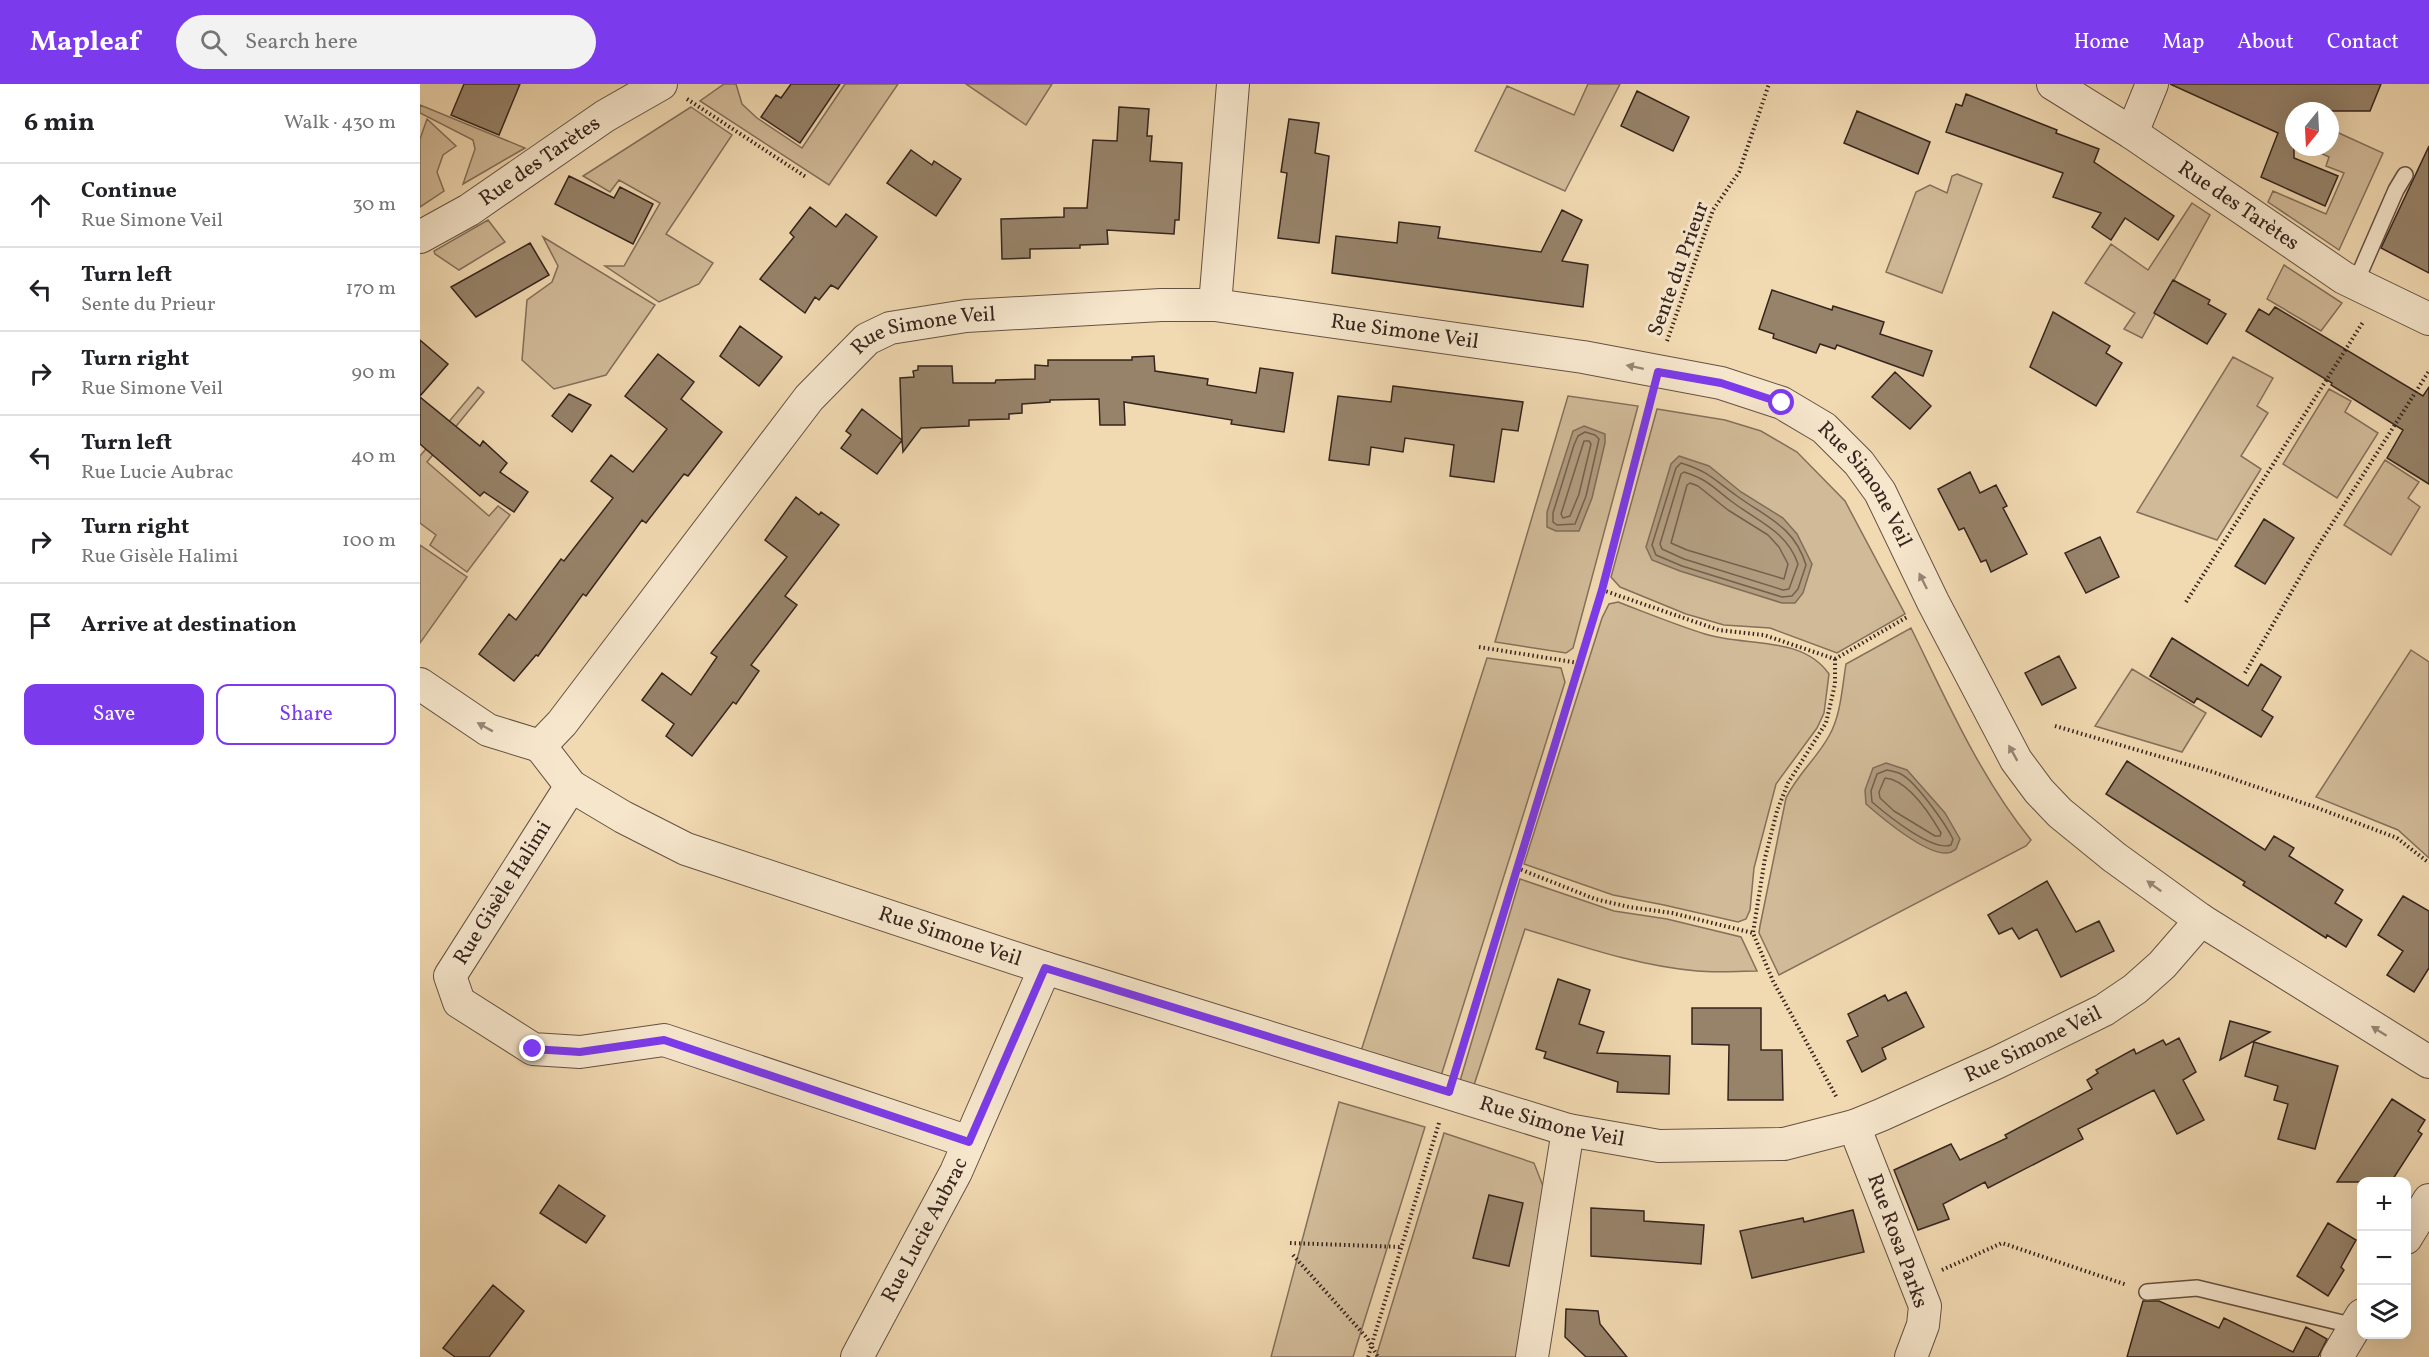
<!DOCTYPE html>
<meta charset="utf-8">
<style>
body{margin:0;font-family:Vollkorn,serif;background:#f2f2f2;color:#202124}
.controls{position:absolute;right:18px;bottom:18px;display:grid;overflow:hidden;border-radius:12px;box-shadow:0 6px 24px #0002}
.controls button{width:54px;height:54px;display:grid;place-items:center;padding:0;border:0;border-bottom:2px solid #e0e0e0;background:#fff;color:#202124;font:30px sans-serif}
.compass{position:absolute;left:1865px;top:18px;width:54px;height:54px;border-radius:50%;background:#fff;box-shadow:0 6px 24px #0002;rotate:198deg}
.stop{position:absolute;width:18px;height:18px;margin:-14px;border:4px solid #7c3aed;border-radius:50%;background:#fff}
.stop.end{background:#7c3aed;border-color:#fff;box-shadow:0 2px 6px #0008}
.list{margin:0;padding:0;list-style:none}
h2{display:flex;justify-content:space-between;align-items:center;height:78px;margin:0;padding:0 24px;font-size:26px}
h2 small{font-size:20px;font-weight:400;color:#757577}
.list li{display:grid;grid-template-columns:39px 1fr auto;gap:18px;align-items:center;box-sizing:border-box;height:84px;padding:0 24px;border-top:2px solid #e0e0e0}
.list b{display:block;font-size:22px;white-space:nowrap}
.list p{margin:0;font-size:20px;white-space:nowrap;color:#757577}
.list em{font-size:20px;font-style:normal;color:#757577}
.actions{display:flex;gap:12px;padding:18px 24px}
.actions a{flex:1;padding:14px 0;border:2px solid #7c3aed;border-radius:12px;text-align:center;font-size:21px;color:#7c3aed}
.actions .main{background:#7c3aed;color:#fff}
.icon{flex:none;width:33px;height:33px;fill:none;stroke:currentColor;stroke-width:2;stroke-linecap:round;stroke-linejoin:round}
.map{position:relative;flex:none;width:2009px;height:1273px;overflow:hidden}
header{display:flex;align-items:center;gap:36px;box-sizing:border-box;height:84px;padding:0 30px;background:#7c3aed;color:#fff}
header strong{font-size:28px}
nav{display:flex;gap:33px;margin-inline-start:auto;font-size:21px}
.search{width:420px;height:54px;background:#f2f2f2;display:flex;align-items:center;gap:15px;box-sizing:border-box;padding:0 21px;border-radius:33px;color:#757577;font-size:22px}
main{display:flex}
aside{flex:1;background:#fff}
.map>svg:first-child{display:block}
.green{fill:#d1ba98;stroke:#84705b;stroke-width:1.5}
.water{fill:#b19c7f;stroke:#806c58;stroke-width:1.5}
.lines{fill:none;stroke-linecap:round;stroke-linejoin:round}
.shore{stroke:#74604e;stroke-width:1.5}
.building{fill:#97836a;stroke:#36251e;stroke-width:1.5}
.service-casing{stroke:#655243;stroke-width:18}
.minor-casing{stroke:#655243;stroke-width:34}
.path{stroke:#36251e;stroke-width:4;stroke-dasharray:1.5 3;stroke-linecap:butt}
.service{stroke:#f6e6cc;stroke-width:15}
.minor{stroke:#f6e6cc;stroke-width:32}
.oneway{fill:#968675}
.route{stroke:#7c3aed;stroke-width:8}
.labels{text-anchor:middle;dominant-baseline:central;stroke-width:6;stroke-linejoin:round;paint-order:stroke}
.street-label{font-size:21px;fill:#36251e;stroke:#f6e6cc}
</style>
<header>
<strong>Mapleaf</strong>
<div class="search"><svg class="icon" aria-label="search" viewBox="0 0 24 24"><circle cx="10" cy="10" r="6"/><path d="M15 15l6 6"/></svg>Search here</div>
<nav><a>Home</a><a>Map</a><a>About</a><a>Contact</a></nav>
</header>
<main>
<aside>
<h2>6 min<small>Walk · 430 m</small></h2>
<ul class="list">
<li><svg class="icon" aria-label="ahead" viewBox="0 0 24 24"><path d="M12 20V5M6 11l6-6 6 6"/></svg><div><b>Continue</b><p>Rue Simone Veil</p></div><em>30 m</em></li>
<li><svg class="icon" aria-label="left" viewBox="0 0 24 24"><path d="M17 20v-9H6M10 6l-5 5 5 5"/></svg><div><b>Turn left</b><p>Sente du Prieur</p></div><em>170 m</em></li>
<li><svg class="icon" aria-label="right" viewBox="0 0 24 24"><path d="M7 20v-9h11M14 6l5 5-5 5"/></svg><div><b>Turn right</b><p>Rue Simone Veil</p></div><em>90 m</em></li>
<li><svg class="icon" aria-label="left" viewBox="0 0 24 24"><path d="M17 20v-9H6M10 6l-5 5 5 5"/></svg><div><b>Turn left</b><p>Rue Lucie Aubrac</p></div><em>40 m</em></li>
<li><svg class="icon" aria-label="right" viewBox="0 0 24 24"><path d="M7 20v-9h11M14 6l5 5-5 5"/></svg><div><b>Turn right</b><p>Rue Gisèle Halimi</p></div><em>100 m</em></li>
<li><svg class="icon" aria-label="arrive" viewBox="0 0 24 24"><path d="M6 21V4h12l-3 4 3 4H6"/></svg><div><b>Arrive at destination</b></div></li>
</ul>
<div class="actions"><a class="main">Save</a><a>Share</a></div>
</aside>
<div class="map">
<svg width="2009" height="1273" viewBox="0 0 2009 1273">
<rect width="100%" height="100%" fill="#f1d9b1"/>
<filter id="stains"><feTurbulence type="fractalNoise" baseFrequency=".00333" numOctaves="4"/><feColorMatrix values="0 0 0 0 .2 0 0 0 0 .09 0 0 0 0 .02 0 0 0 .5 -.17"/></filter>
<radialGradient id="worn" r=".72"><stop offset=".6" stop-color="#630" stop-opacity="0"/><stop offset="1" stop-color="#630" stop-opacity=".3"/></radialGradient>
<path class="green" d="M304 0H316L322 20 337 34 382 64 425 0H478L409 101 280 17Z
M546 0H632L606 41Z
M1168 0H1200L1145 107 1055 67 1087 2 1154 31Z
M0 21 105 64 43 100 55 65 53 56 0 29Z
M271 23 312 51 246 150 293 179 279 200 239 218 185 182H204L240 119 199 96 190 108 163 92Z
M7 35 36 62 23 71 17 88 24 107 0 123V55Z
M1910 45 1963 69 1919 166 1848 118 1853 107 1906 130 1924 89 1906 82 1909 73 1890 64 1910 63Z
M1537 90 1562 100 1522 209 1466 188 1496 108 1510 101 1527 109 1532 92Z
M1772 119 1790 131 1722 254 1704 245 1715 229 1665 199 1691 160 1728 186Z
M68 136 85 158 39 186 15 170 14 167Z
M123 153 235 221 186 291 134 305 102 276 107 216 132 198 138 182Z
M1864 181 1922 219 1901 247 1847 215Z
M1813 273 1853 294 1837 322 1848 329 1821 372 1841 385 1797 456 1717 428Z
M58 303 64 308 7 378 69 432 78 422 90 431 47 488 10 461 16 451 0 439V372Z
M1909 305 1931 317 1925 328 1958 349 1917 414 1863 380Z
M1148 312 1218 322 1153 564 1146 569 1075 558Z
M1237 325 1305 336 1341 347 1377 368 1425 417 1485 530 1417 569 1350 544 1304 541 1266 530 1200 503 1191 493Z
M1965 376 1999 398 1988 414 2000 423 1971 471 1924 441Z
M0 461 47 493 0 559Z
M1198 518C1227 529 1256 541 1285 550 1325 563 1382 551 1409 590L1404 629 1397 644 1356 700 1334 784 1330 826 1326 835 1318 838 1244 821 1193 811 1104 780 1182 534 1189 520Z
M1491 544C1527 617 1560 693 1611 756L1606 762 1359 891 1339 849 1340 842 1366 714C1377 691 1397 674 1409 652 1421 631 1422 604 1426 580Z
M1991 566 2009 578V774L1978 746 1896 713Z
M1067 574 1141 584 1145 598 1021 992 941 967Z
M1712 585 1786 629 1762 668 1675 642Z
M1100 795 1194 827 1247 835 1321 853 1337 887C1318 887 1297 889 1277 887 1218 882 1161 862 1105 845L1054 1001 1040 997Z
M919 1018 1005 1043 933 1273H851Z
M1024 1049 1114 1079 1128 1115 1103 1273H956Z"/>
<path class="water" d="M1164 342 1185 350V359L1172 414 1159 447H1136L1127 443V428L1153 347Z
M1259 372 1289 382 1321 408 1363 434 1377 450 1392 480 1383 509 1375 519H1362L1260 487 1232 476 1226 463 1251 380Z
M1466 679 1487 686 1525 729 1540 755 1536 765C1533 767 1531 769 1527 769 1506 771 1462 734 1446 720L1445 706 1453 684Z"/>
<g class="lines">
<path class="shore" d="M1165 348 1175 351 1179 355 1166 412 1155 440 1137 441 1133 438V429L1154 361 1158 352Z
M1164 357H1169L1171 360 1159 410 1150 432 1143 434 1141 430Z
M1261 379C1290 388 1294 396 1317 412 1347 434 1374 442 1386 481L1378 505 1372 512 1362 513 1262 482 1236 471 1232 461 1256 384Z
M1264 388C1287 395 1294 404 1311 417 1337 437 1367 447 1378 480L1369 505 1363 506 1264 475 1242 465 1240 460 1261 390Z
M1270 399 1278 402 1308 426 1348 451 1359 463 1368 480 1364 495 1267 466 1251 459 1267 401Z
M1467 686C1472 687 1477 688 1481 690 1496 698 1525 739 1533 755L1531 761C1512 768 1466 730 1452 718L1451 707 1457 690Z
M1465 694C1488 696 1510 730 1521 749L1520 752H1515L1474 727 1460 714 1459 708Z"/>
</g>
<path class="building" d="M44 0H100L79 51 31 31Z
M371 0H420L380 59 341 33 356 11 361 14Z
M1750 0H1961L1950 27H1874V74L1918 92 1905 122 1841 93 1858 49Z
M1217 7 1269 33 1253 67 1201 42Z
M1546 10 1637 46 1636 49 1679 65 1674 78 1754 132 1738 156 1705 134 1691 156 1672 143 1681 129 1633 113 1643 89 1526 48 1536 20 1542 22Z
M699 23 729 25 727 52H732L730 77 762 79 759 136H755L754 150 687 146 688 160 660 161V164L610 165V174L582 175 581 135 644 133V124H667L673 56 697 57Z
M1437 27 1510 58 1498 90 1424 59Z
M869 35 899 39 895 69 909 72 899 159 858 154 867 89 861 88Z
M2009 62V189L1961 164Z
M491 66 512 81 514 77 541 95 516 132 467 99Z
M149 92 194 114 200 103 233 120 213 160 135 120Z
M390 123 416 143 426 130 457 153 418 205 411 201 399 216 395 213 385 229 340 195 374 153 370 149Z
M1142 126 1162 136 1142 177 1168 181 1163 223 912 189 916 152 977 159 979 138 1020 143 1018 154 1121 168Z
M110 159 129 191 56 233 31 203Z
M1753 196 1790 216 1788 220 1806 230 1787 260 1734 229Z
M1352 206 1412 226 1413 222 1464 238 1460 250 1512 267 1503 292 1417 261 1415 265 1400 260 1396 269 1353 254 1354 250 1339 245Z
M1855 223 2003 312 2009 303V400L1967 374 1983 346 1911 301 1912 299 1826 247 1839 225 1849 231Z
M1633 228 1690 262 1686 269 1702 279 1676 322 1610 283Z
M320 242 362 273 339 302 300 272Z
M0 256 28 280 0 312Z
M238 270 274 298 261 315 302 348 268 392 264 390 226 439 222 436 166 512 163 510 118 572 116 571 94 597 59 570 89 530 96 536 141 475 144 477 193 414 171 397 191 371 213 388 247 345 205 312Z
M734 272 735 287 788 295 787 301 836 309 840 284 873 289 864 348 811 340 812 336 704 318 705 341H680L679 315 630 316V318L602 320V329L589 330V335L549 336V342L501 344 483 368 482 356 457 390 421 364 431 351 426 347 442 325 482 356 480 294 494 293 493 287 498 286V282H532L533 299H575L576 296 615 295V281L628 282V276H712V273Z
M1475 288 1511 322 1490 345 1452 313Z
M973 302 1103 318 1098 347 1082 345 1074 398 1030 392 1034 361 985 354 983 368 951 363 949 381 909 376 918 312 971 318Z
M149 310 171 321 152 348 132 332Z
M0 313 60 362 63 357 87 379 80 388 108 408 94 428 64 408 60 412 0 360Z
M1550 388 1560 409 1576 401 1587 422 1583 424 1607 470 1571 488 1566 476 1561 478 1544 444 1539 446 1518 405Z
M376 413 399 431 401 428 419 441 365 512 377 521 331 581 339 587 316 620 313 618 272 672 246 652 254 640 222 616 242 589 271 611 297 573 291 569 367 473 345 456Z
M1844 435 1874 454 1845 500 1815 482Z
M1680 453 1699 493 1666 509 1645 469Z
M1752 554 1828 602 1841 580 1861 593 1842 626 1853 633 1841 653 1777 614 1774 619 1730 592Z
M1639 572 1656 604 1622 621 1605 589Z
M1707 677 1845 766 1854 752 1874 764 1869 772 1923 806 1915 819 1942 836 1926 863 1907 851 1906 854 1823 801 1825 798 1686 710Z
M1627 797 1656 848 1679 837 1694 867 1641 893 1617 845 1599 855 1592 844 1579 850 1568 831Z
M1983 812 2009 827V884L1994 908 1967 891 1983 867 1958 851Z
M1138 895 1170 906 1159 940 1184 948 1177 969 1250 972 1249 1010 1197 1008 1198 998 1124 974 1126 968 1116 965Z
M1486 908 1504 943 1462 964 1466 975 1442 988 1427 957 1438 952 1428 930 1465 911 1468 917Z
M1272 924H1341V966H1362L1363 1016H1308L1309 961 1272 960Z
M1810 937 1850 948 1800 976Z
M1759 954 1776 988 1763 996 1784 1036 1757 1050 1734 1006 1658 1045 1663 1055 1568 1104 1565 1098 1523 1120 1529 1135 1498 1146 1474 1086 1531 1060 1540 1076 1587 1054 1585 1051 1672 1005 1667 996 1678 989 1676 986 1714 965 1716 970 1743 956 1746 961Z
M1834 958 1918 982 1895 1065 1858 1055 1868 1020 1854 1016 1858 1002 1825 992Z
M1972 1015 2005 1036 1998 1047 2002 1050 1971 1098H1917Z
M139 1101 185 1132 166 1159 120 1129Z
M1069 1111 1103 1119 1089 1182 1053 1174Z
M1171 1124 1224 1127V1137L1284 1141 1281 1180 1171 1172Z
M1433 1126 1444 1168 1332 1194 1320 1147 1383 1134 1384 1138Z
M1908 1139 1936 1156 1921 1183 1924 1186 1908 1212 1877 1192Z
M73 1201 104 1227 69 1273H35L23 1264Z
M1723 1217H1739L1799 1244 1804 1234 1873 1268 1886 1243 1907 1255 1898 1273H1707Z
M1146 1225 1178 1227 1180 1240 1207 1273H1166L1145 1253Z"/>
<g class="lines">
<defs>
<path id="service" d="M1935 200 1976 106 1985 91
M1727 1208 1777 1204 1935 1242"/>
<g id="minor">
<path id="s1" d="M1633 0 1712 49 1924 194 2009 235"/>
<path d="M1712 49 1732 0"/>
<path id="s2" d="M0 153 49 126 185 32 241 0"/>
<path d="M795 221 813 0"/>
<path d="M0 600 68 646 120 662"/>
<path id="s3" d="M120 662 142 639 389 314 447 255 470 244 546 232 741 221H795L1163 273 1301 299 1362 319 1404 344 1439 379 1460 408 1513 518 1596 676 1619 707 1640 729 1694 773 1781 836 2009 978"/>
<path id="s4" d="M120 662 151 702 203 733 266 765 625 884 1148 1046 1239 1062 1364 1060 1434 1042 1461 1031 1576 979 1684 926 1715 905 1742 881 1781 836"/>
<path d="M151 702 30 892 39 918 113 965 160 968 244 956 549 1058"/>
<path d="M1434 1042 1505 1222 1503 1241 1491 1273"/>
<path d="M1986 1154 2009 1116"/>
<path id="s5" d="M437 1273 536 1088 625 884"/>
<path d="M1112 1273 1148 1046"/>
<path d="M1917 1273 1942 1231"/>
</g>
</defs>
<use href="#service" class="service-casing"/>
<use href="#minor" class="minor-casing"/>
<path class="path" d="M267 15 386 93
M1247 257 1293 126 1319 88 1349 0
M1182 506 1299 546 1344 551 1415 575
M1766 518 1943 238
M1059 563 1159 579
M1415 575V600L1406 639 1368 699 1357 727 1345 774 1333 849 1353 897 1417 1014
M1415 575 1487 533
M1825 589 1896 465 2009 287
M1635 642 1793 688 1895 723 1977 754 2009 779
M1097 784 1175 815 1209 823 1252 829 1333 849
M1038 980 1182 506 1231 316
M870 1159 981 1163
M873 1171 947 1254 958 1273
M1522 1186 1582 1159 1707 1201
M948 1273 1019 1039"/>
<use href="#service" class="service"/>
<use href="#minor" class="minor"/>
</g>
<defs><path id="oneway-solid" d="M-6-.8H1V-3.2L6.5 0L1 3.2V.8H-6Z" transform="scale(1.5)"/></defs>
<g class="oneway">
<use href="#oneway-solid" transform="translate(1215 283) rotate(-168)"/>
<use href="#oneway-solid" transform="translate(1503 497) rotate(-116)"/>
<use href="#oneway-solid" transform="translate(65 643) rotate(-151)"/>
<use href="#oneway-solid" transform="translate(1593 669) rotate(-119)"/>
<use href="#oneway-solid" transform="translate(1734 802) rotate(-144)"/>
<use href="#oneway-solid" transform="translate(1959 947) rotate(-148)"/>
</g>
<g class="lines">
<path class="route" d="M113 965 160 968 244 956 549 1058 625 884 1029 1008 1182 506 1238 288 1301 299 1362 319"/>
</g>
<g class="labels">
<g class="street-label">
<text stroke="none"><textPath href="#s2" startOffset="142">Rue des Tarètes</textPath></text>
<text stroke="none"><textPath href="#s1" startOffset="222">Rue des Tarètes</textPath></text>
<text transform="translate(1259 185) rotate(-70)">Sente du Prieur</text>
<text stroke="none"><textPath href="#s3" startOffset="1066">Rue Simone Veil</textPath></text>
<text stroke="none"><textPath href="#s3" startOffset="580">Rue Simone Veil</textPath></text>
<text stroke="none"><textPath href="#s3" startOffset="1570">Rue Simone Veil</textPath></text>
<text transform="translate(83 809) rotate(-58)">Rue Gisèle Halimi</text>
<text stroke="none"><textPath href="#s4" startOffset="460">Rue Simone Veil</textPath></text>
<text stroke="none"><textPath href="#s4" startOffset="1594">Rue Simone Veil</textPath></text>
<text stroke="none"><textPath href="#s4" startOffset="1090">Rue Simone Veil</textPath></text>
<text stroke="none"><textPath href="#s5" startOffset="144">Rue Lucie Aubrac</textPath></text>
<text transform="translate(1477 1157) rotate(70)">Rue Rosa Parks</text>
</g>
</g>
<rect width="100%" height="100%" filter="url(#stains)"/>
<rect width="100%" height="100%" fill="url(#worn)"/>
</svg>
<div class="controls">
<button>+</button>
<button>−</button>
<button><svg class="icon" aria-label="layers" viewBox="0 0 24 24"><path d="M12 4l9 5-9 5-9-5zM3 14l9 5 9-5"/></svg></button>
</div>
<svg class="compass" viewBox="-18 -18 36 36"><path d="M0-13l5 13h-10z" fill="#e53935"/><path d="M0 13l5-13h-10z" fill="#757577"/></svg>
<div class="stop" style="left:1362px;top:319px"></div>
<div class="stop end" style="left:113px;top:965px"></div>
</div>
</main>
